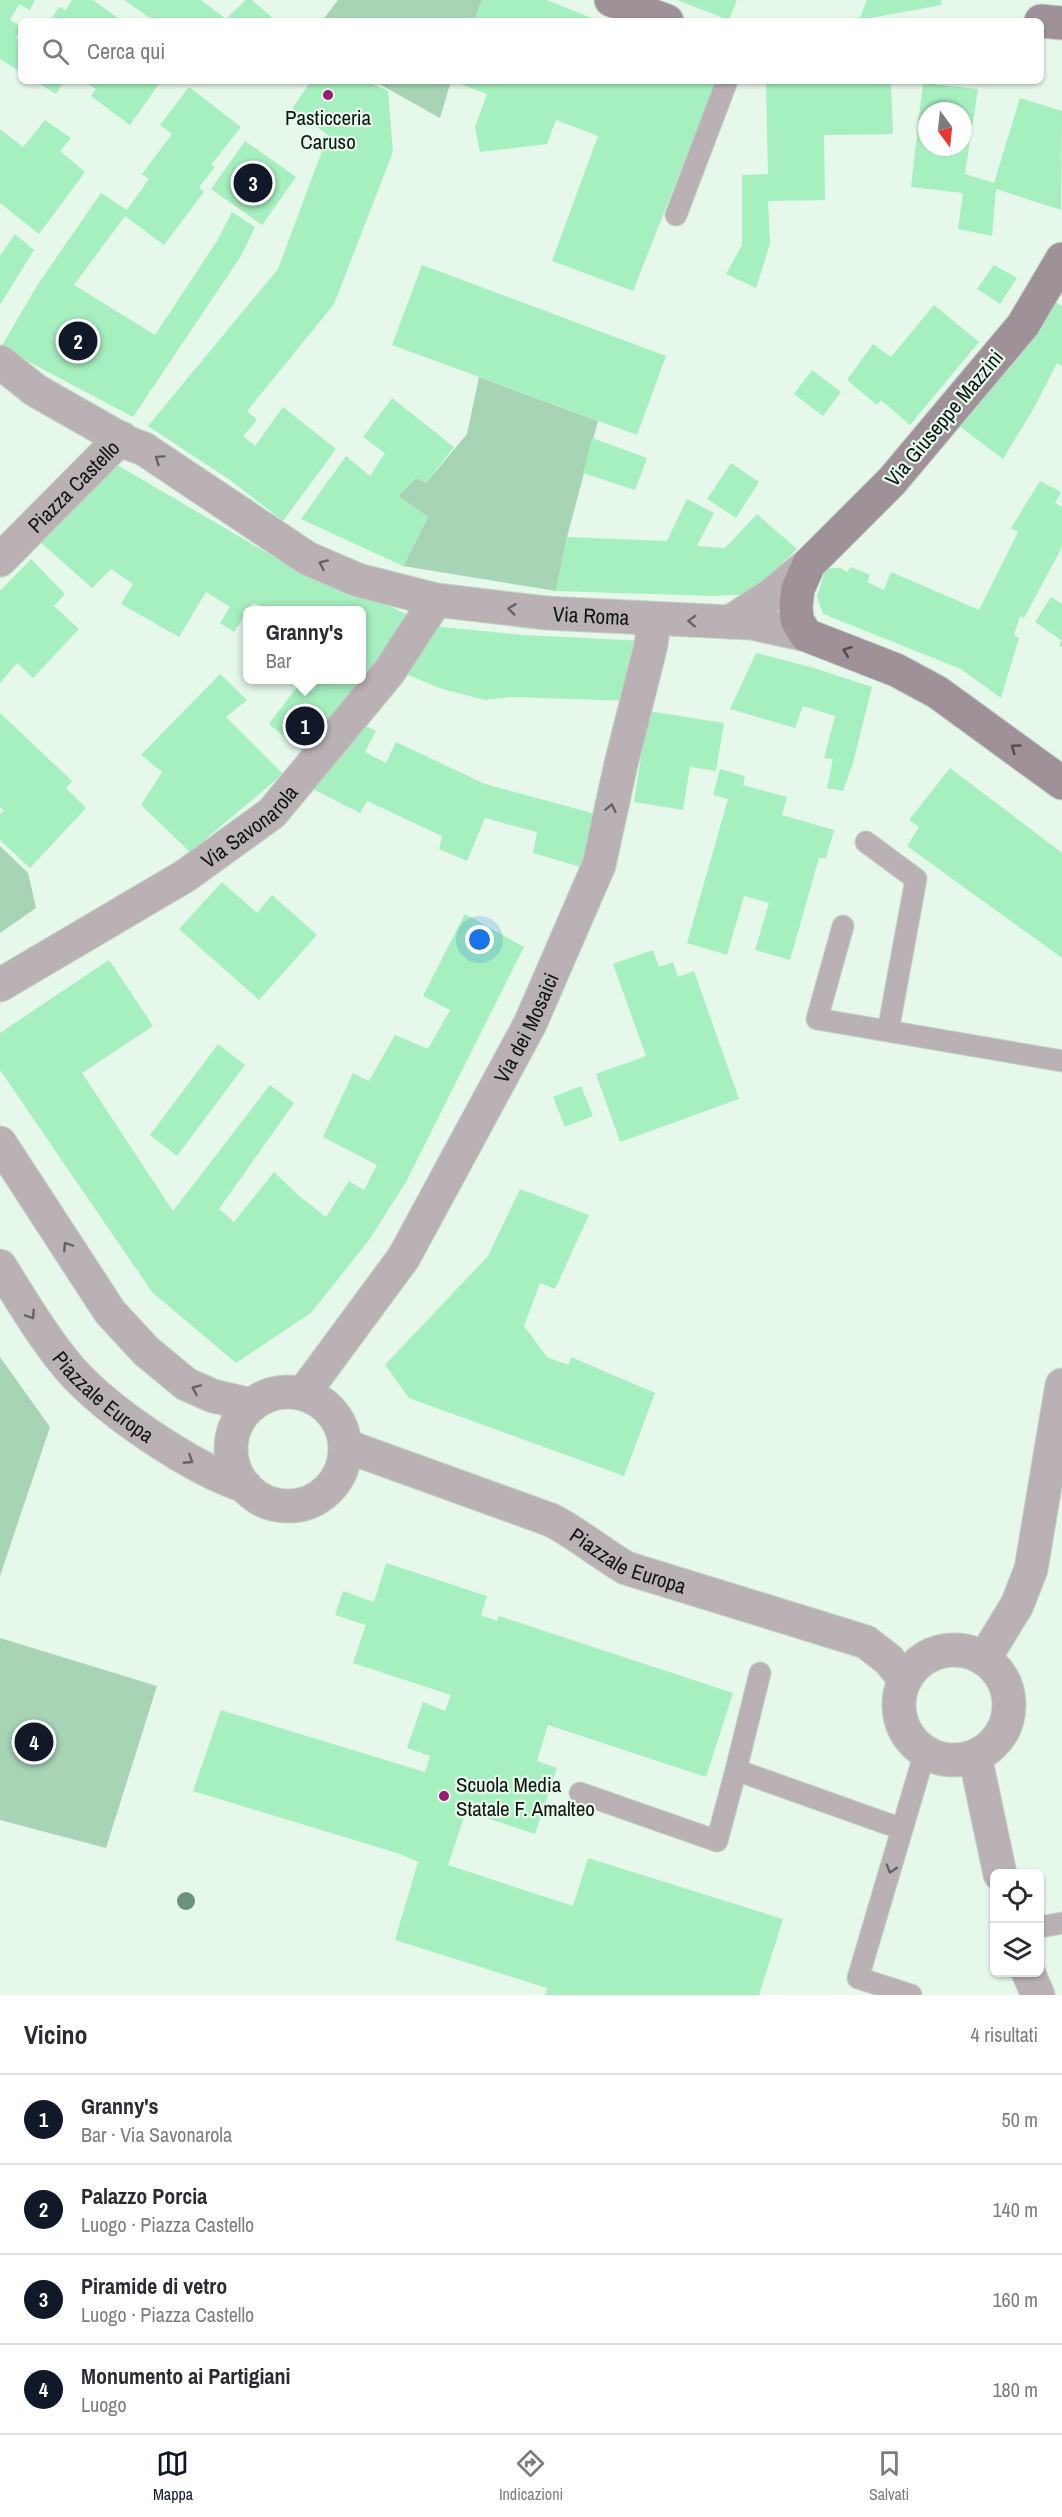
<!DOCTYPE html>
<html lang="it">
<meta charset="utf-8">
<style>
body{margin:0;font-family:"Archivo Narrow",sans-serif;background:#f7f7f7;color:#2b2b33}
.controls{position:absolute;right:18px;bottom:18px;display:grid;overflow:hidden;border-radius:9px;box-shadow:0 2px 4px #0004}
.controls button{width:54px;height:54px;display:grid;place-items:center;padding:0;border:0;border-bottom:2px solid #e1e1e2;background:#fff;color:#2b2b33;font:30px sans-serif}
.compass{position:absolute;left:918px;top:102px;width:54px;height:54px;border-radius:50%;background:#fff;box-shadow:0 2px 4px #0004;rotate:165deg}
.you{position:absolute;left:480px;top:940px;width:21px;height:21px;margin:-15px;border:4px solid #fff;border-radius:50%;background:#1a73e8;box-shadow:0 0 0 9px #1a73e833}
.badge{display:grid;place-items:center;width:39px;height:39px;border-radius:50%;background:#111827;color:#fff;font-size:20px;font-weight:700}
.pin{position:absolute;translate:-50% -50%;border:3px solid #fff;box-shadow:0 2px 6px #0006}
.popup{position:absolute;left:243px;top:606px;width:123px;height:78px;box-sizing:border-box;display:grid;place-content:center;border-radius:9px;background:#fff;filter:drop-shadow(0 2px 4px #0005);font-size:20px;white-space:nowrap;color:#7c7c81}
.popup b{font-size:22px;color:#2b2b33}
.popup::after{content:'';position:absolute;left:50%;top:100%;margin-left:-12px;border:12px solid transparent;border-top-color:#fff}
.list{margin:0;padding:0;list-style:none}
h2{display:flex;justify-content:space-between;align-items:center;height:78px;margin:0;padding:0 24px;font-size:26px}
h2 small{font-size:20px;font-weight:400;color:#7c7c81}
.list li{display:grid;grid-template-columns:39px 1fr auto;gap:18px;align-items:center;box-sizing:border-box;height:90px;padding:0 24px;border-top:2px solid #e1e1e2}
.list b{display:block;font-size:22px;white-space:nowrap}
.list p{margin:0;font-size:20px;white-space:nowrap;color:#7c7c81}
.list em{font-size:20px;font-style:normal;color:#7c7c81}
.icon{flex:none;width:33px;height:33px;fill:none;stroke:currentColor;stroke-width:2;stroke-linecap:round;stroke-linejoin:round}
.map{position:relative;flex:none;width:1062px;height:1995px;overflow:hidden}
.search{position:absolute;background:#fff;box-shadow:0 2px 4px #0004;left:18px;right:18px;top:18px;height:66px;display:flex;align-items:center;gap:15px;box-sizing:border-box;padding:0 21px;border-radius:9px;color:#7c7c81;font-size:22px}
.sheet{height:438px;background:#fff}
nav{display:flex;justify-content:space-around;align-items:center;box-sizing:border-box;height:84px;border-top:2px solid #e1e1e2;background:#fff;font-size:16px;color:#7c7c81}
nav a{display:grid;justify-items:center;gap:3px}
nav .on{color:#111827}
.map>svg:first-child{display:block}
.green{fill:#a7d4b5}
.building{fill:#a6efbf;fill-rule:evenodd}
.lines{fill:none;stroke-linecap:round;stroke-linejoin:round}
.lane-casing{stroke:#c3d4c7;stroke-width:23}
.street-casing{stroke:#c3d4c7;stroke-width:35}
.secondary-casing{stroke:#c3d4c7;stroke-width:35}
.lane{stroke:#bab1b5;stroke-width:21}
.street{stroke:#bab1b5;stroke-width:33}
.secondary{stroke:#9e9198;stroke-width:33}
.tree{fill:#6a937c}
.oneway{stroke:#646463}
.oneway2{stroke:#4f4d4e}
.poi-dot{fill:#991c73;stroke:#e5f8ea;stroke-width:2}
.labels{text-anchor:middle;dominant-baseline:central;stroke-width:4.5;stroke-linejoin:round;paint-order:stroke}
.poi-label{font-size:21px;fill:#0f1611;stroke:#e5f8ea}
.street-label{font-size:21px;fill:#0f1611;stroke:#e5f8ea}
</style>
<div class="map">
<svg width="1062" height="1995" viewBox="0 0 1062 1995">
<rect width="100%" height="100%" fill="#e5f8ea"/>
<path class="green" d="M338 0H482L474 21H322Z
M374 81H451L440 118Z
M479 377 598 421 567 537 556 591 403 566 428 517 398 496 416 478 426 483 467 434Z
M0 846 28 873 36 908 0 933Z
M0 1357 50 1427 0 1576Z
M0 1638 157 1686 106 1848 0 1820Z"/>
<path class="building" d="M0 0H35L30 10 19 4 10 20 21 27 16 38 21 41V72L0 59Z
M72 0H93L122 21H50L59 7 66 10Z
M124 0H201L226 19 246 0H252L276 21H154Z
M482 0H547L599 21H474Z
M677 0H737L729 20Z
M867 0H941L942 5 859 20Z
M35 81H64L56 94Z
M83 81H161L130 125 91 96 96 89Z
M311 81H366L388 91 393 152 334 304 247 411 257 420 243 436 255 446 283 407 336 449 283 521 230 480 148 426 278 269 328 135 292 109Z
M452 81H716L633 291 552 261 598 136 556 120 547 144 480 152 475 127 487 94Z
M766 81H891L893 134 824 135 825 200 768 201 770 244 756 288 726 274 742 245V175L768 174Z
M923 83 978 89 965 174 994 183 1020 98 1062 111 1061 210 996 189 992 236 958 229 963 193 911 187ZM927 111H963V147H927Z
M189 87 241 127 211 165 215 167 199 187 204 192 164 245 125 216 74 285 155 335 217 241 232 212 255 227 241 256 133 417 1 347 38 284 101 193 127 210 149 179 142 174 172 134 160 125Z
M45 120 71 138 60 151 85 172 39 234 0 203V129L23 147Z
M245 141 296 177 262 225 211 189Z
M15 234 34 250 0 305V256Z
M422 265 666 356 637 435 392 345Z
M994 265 1017 278 1000 304 977 289Z
M1050 300 1062 306V366L1057 363 1034 408 1003 459 958 425Z
M934 305 979 342 910 425 881 400 877 405 847 380 873 344 891 357Z
M812 370 841 392 823 416 794 394Z
M392 398 454 447 426 483 416 478 398 496 428 517 403 566 301 519 346 456 370 476 385 453 363 437Z
M592 438 647 458 635 490 583 473Z
M112 462 276 558 279 552 412 617 308 756 269 724 302 680H362V610H273L253 603 234 632 220 623 230 607 206 592 179 637 121 604 133 584 111 569 92 588 40 542Z
M731 463 759 482 736 518 707 499Z
M1040 481 1061 492 1055 503 1062 507V547L1024 618 1020 616 1014 635 1019 638 1001 698 961 669 823 614 817 597 826 568H841L847 572 851 567 870 575 867 582 884 590 891 572 979 610 1018 532 1011 528Z
M687 499 714 513 697 546 725 548 757 514 797 549 751 594 715 596 556 591 567 537 667 541Z
M31 559 65 594 54 606 79 629 33 678 17 663 0 683V591Z
M1051 597 1062 604V647L1059 646 1061 640 1035 622Z
M432 626 523 635 647 641 632 701 512 697 485 700 442 689 399 671Z
M756 653 814 668 872 687 853 763 843 791 827 788 833 759 824 758 835 716 803 706 795 728 730 709Z
M220 674 247 700 226 717 283 774 190 852 141 805 162 772 141 755Z
M648 711 724 723 716 771 690 767 683 810 634 802Z
M0 713 72 781 66 788 86 808 30 868 0 840V814L4 811 0 807Z
M358 722 376 731 365 752 386 763 396 742 485 784 603 816 584 868 533 853 537 832 485 818 467 861 439 849 442 836 367 801 360 813 313 789Z
M950 768 1062 853V958L907 846 919 827 909 820Z
M720 769 745 776 743 785 787 797 782 815 834 830 826 858H819L790 960 755 950 769 903 744 896 727 955 687 943 728 799 713 795Z
M222 882 257 913 272 895 317 935 259 1000 179 929Z
M465 914 524 947 406 1182 369 1240 311 1313 236 1363 152 1292 0 1070V1033L109 960 153 1026 82 1073 173 1211 270 1085 294 1103 219 1209 234 1222 274 1172 298 1195 326 1217 349 1181 364 1190 377 1165 323 1137 353 1073 369 1081 395 1035 428 1049 450 1010 423 996Z
M653 950 659 967 673 962 678 977 694 971 739 1099 620 1142 596 1074 646 1056 613 964Z
M218 1044 245 1065 177 1156 150 1135Z
M581 1086 593 1116 565 1127 553 1097Z
M520 1189 589 1215 555 1289 540 1283 524 1326 547 1357 568 1365 571 1357 655 1393 624 1476 409 1398 385 1365 488 1256Z
M386 1563 487 1596 481 1615 497 1621 499 1616 733 1693 706 1777 548 1725 537 1761 557 1768 535 1834 466 1811 448 1865 573 1906 588 1858 783 1919 759 1995H545L547 1988 395 1940 418 1862 400 1854 193 1791 221 1710 425 1772 430 1756 407 1748 423 1702 445 1711 451 1695 353 1663 366 1625 335 1615 343 1591 374 1602Z"/>
<g class="lines">
<defs>
<path id="lane" d="M676 215 727 81
M866 842 916 879 888 1031
M843 926 817 1019 1062 1061
M736 1770 760 1673
M580 1793 717 1841 736 1770 902 1829
M1040 1927 1062 1923
M911 1995 858 1978 925 1752"/>
<g id="street">
<path id="s1" d="M0 362 35 390 128 443 144 449 307 558 358 580 436 600 546 613 751 623 806 635"/>
<path id="s2" d="M0 560 121 438"/>
<path d="M730 622 770 596 809 564"/>
<path id="s3" d="M0 985 185 876 272 813 389 672 436 600"/>
<path d="M0 1143 110 1312 146 1351 186 1384 213 1396 252 1405"/>
<path id="s4" d="M0 1266C22 1301 43 1337 70 1369 108 1412 191 1468 245 1486"/>
<circle cx="288" cy="1449" r="57"/>
<path id="s5" d="M303 1394 404 1257 530 1024 599 865 621 764 651 645 654 619"/>
<path id="s6" d="M346 1446 551 1520C577 1533 600 1553 626 1568L866 1642 889 1660 905 1680"/>
<circle cx="954" cy="1705" r="55"/>
<path d="M984 1659 1017 1605 1031 1569 1062 1385"/>
<path d="M975 1756 1000 1874"/>
<path d="M1028 1972 1038 1995"/>
</g>
<path id="secondary" d="M611 0 667 21
M1041 21 1062 23
M1062 259 1023 325 892 481 809 564 798 589 796 606 797 620 806 635 896 670 937 692 1062 783"/>
</defs>
<use href="#lane" class="lane-casing"/>
<use href="#street" class="street-casing"/>
<use href="#secondary" class="secondary-casing"/>
<use href="#lane" class="lane"/>
<use href="#street" class="street"/>
<use href="#secondary" class="secondary"/>
</g>
<circle class="tree" cx="186" cy="1901" r="9"/>
<defs><path id="oneway-chevron" d="M-2-3.5L2.5 0L-2 3.5" fill="none" stroke-width="1.6" stroke-linecap="round" stroke-linejoin="round" transform="scale(1.5)"/></defs>
<g class="oneway">
<use href="#oneway-chevron" transform="translate(159 459) rotate(-146)"/>
<use href="#oneway-chevron" transform="translate(323 564) rotate(-156)"/>
<use href="#oneway-chevron" transform="translate(512 609) rotate(-173)"/>
<use href="#oneway-chevron" transform="translate(692 621) rotate(-178)"/>
<use href="#oneway-chevron" transform="translate(611 808) rotate(-78)"/>
<use href="#oneway-chevron" transform="translate(67 1246) rotate(-123)"/>
<use href="#oneway-chevron" transform="translate(31 1315) rotate(57)"/>
<use href="#oneway-chevron" transform="translate(196 1389) rotate(-156)"/>
<use href="#oneway-chevron" transform="translate(189 1460) rotate(33)"/>
<use href="#oneway-chevron" transform="translate(891 1869) rotate(107)"/>
</g>
<g class="oneway2">
<use href="#oneway-chevron" transform="translate(847 651) rotate(-159)"/>
<use href="#oneway-chevron" transform="translate(1015 748) rotate(-144)"/>
</g>
<g class="poi-dot">
<circle cx="328" cy="95" r="6"/>
<circle cx="444" cy="1796" r="6"/>
</g>
<g class="labels">
<g class="poi-label">
<text x="328" y="117">Pasticceria<tspan x="328" dy="24">Caruso</tspan></text>
<text x="456" y="1784" text-anchor="start">Scuola Media<tspan x="456" dy="24">Statale F. Amalteo</tspan></text>
</g>
<g class="street-label">
<text transform="translate(944 418) rotate(-50)">Via Giuseppe Mazzini</text>
<text stroke="none"><textPath href="#s2" startOffset="104">Piazza Castello</textPath></text>
<text stroke="none"><textPath href="#s1" startOffset="657">Via Roma</textPath></text>
<text stroke="none"><textPath href="#s3" startOffset="296">Via Savonarola</textPath></text>
<text stroke="none"><textPath href="#s5" startOffset="430">Via dei Mosaici</textPath></text>
<text stroke="none"><textPath href="#s4" startOffset="168">Piazzale Europa</textPath></text>
<text stroke="none"><textPath href="#s6" startOffset="306">Piazzale Europa</textPath></text>
</g>
</g>
</svg>
<div class="controls">
<button><svg class="icon" aria-label="locate" viewBox="0 0 24 24"><circle cx="12" cy="12" r="6"/><path d="M12 2v4M12 18v4M2 12h4M18 12h4"/></svg></button>
<button><svg class="icon" aria-label="layers" viewBox="0 0 24 24"><path d="M12 4l9 5-9 5-9-5zM3 14l9 5 9-5"/></svg></button>
</div>
<svg class="compass" viewBox="-18 -18 36 36"><path d="M0-13l5 13h-10z" fill="#e53935"/><path d="M0 13l5-13h-10z" fill="#7c7c81"/></svg>
<div class="you"></div>
<div class="pin badge" style="left:305px;top:726px">1</div>
<div class="popup"><b>Granny's</b>Bar</div>
<div class="pin badge" style="left:78px;top:341px">2</div>
<div class="pin badge" style="left:253px;top:183px">3</div>
<div class="pin badge" style="left:34px;top:1742px">4</div>
<div class="search"><svg class="icon" aria-label="search" viewBox="0 0 24 24"><circle cx="10" cy="10" r="6"/><path d="M15 15l6 6"/></svg>Cerca qui</div>
</div>
<section class="sheet">
<h2>Vicino<small>4 risultati</small></h2>
<ul class="list">
<li><span class="badge">1</span><div><b>Granny's</b><p>Bar · Via Savonarola</p></div><em>50 m</em></li>
<li><span class="badge">2</span><div><b>Palazzo Porcia</b><p>Luogo · Piazza Castello</p></div><em>140 m</em></li>
<li><span class="badge">3</span><div><b>Piramide di vetro</b><p>Luogo · Piazza Castello</p></div><em>160 m</em></li>
<li><span class="badge">4</span><div><b>Monumento ai Partigiani</b><p>Luogo</p></div><em>180 m</em></li>
</ul>
</section>
<nav>
<a class="on"><svg class="icon" aria-label="map" viewBox="0 0 24 24"><path d="M3 6l6-2 6 2 6-2v14l-6 2-6-2-6 2zM9 4v14M15 6v14"/></svg>Mappa</a>
<a><svg class="icon" aria-label="directions" viewBox="0 0 24 24"><path d="M12 3l9 9-9 9-9-9zM9 14v-3h6M13 9l2 2-2 2"/></svg>Indicazioni</a>
<a><svg class="icon" aria-label="saved" viewBox="0 0 24 24"><path d="M7 4h10v16l-5-4-5 4z"/></svg>Salvati</a>
</nav>
